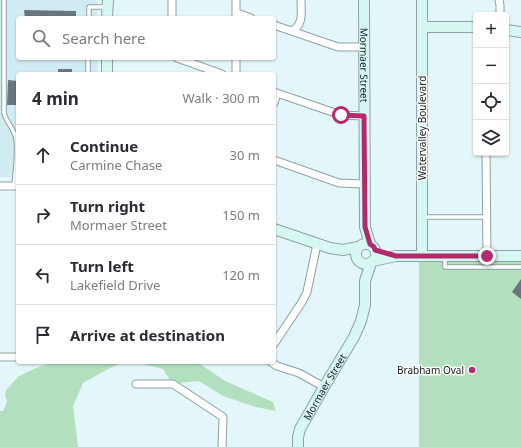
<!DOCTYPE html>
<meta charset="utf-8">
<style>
body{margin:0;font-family:"Noto Sans",sans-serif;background:#f7f7f7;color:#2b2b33}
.controls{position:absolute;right:12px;top:12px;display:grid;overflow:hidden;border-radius:4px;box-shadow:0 1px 3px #0004}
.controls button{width:36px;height:36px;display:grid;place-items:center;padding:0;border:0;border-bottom:1px solid #e1e1e2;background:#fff;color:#2b2b33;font:20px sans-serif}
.stop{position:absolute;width:12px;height:12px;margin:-9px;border:3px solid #b22a6b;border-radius:50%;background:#fff}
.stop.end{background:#b22a6b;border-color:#fff;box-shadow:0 1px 4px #0008}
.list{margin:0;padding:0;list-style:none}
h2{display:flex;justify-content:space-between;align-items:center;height:52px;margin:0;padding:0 16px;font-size:17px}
h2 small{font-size:13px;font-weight:400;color:#7c7c81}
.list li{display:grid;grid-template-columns:26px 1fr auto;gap:12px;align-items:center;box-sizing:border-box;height:60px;padding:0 16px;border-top:1px solid #e1e1e2}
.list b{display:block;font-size:15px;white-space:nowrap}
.list p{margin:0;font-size:13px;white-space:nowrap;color:#7c7c81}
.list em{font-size:13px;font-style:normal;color:#7c7c81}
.icon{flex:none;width:22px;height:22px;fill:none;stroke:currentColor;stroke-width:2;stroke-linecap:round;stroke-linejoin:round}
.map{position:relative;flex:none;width:521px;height:447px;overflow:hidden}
.search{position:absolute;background:#fff;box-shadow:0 1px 3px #0004;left:16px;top:16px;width:260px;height:44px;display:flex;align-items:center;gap:10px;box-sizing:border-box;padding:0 14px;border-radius:4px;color:#7c7c81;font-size:15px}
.panel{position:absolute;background:#fff;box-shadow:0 1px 3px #0004;left:16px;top:72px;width:260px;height:292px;border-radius:4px}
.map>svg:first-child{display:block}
.built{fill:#d0ecf2}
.green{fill:#b2e0be}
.building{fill:#6a767f}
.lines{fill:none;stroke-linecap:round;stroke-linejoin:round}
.lane-casing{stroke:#8fa1a4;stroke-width:5.5}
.street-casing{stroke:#8fa1a4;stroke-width:9}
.secondary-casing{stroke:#8fa1a4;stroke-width:12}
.lane{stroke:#fff;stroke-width:3.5}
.street{stroke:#fff;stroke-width:7}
.secondary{stroke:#d7f7f2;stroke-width:10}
.route{stroke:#b22a6b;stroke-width:5}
.poi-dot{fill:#b22a6b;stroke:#fff;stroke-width:1.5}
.labels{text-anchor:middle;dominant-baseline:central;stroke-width:3;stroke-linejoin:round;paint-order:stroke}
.street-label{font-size:10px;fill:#13191b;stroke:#fff}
.poi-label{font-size:10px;fill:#13191b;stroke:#fff;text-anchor:end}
</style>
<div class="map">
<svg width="521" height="447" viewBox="0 0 521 447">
<rect width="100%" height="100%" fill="#e3f6f9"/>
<path class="built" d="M0 0H97V18H18V58H98V74H18V177H0Z"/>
<path class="green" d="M521 259V447H419V260Z
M54 362H123L110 368 83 383 73 406 78 447H0V411H3L7 402 5 395 6 390 19 376 36 368Z
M134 362H197L225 381 273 402 276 411 256 407 223 396 199 381 179 383 169 379 163 369Z"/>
<path class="building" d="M24 10 76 11V18H25Z
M58 69H72V74H58Z
M8 80 18 81V105H7Z
M521 279V299L512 292Z"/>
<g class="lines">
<defs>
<path id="lane" d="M4 0V113C6 121 12 127 15 135 19 146 15 173 14 186
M89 18V7H106
M88 74V58
M422 217H486
M445 258V267H521"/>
<path id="street" d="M172 0V18
M236 0V18
M499 0 500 5V15
M236 14H240L251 18
M274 25 338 47H364
M292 31C304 24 301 12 301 0
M177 58 222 74
M236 74V58
M274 92 341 115 364 116
M274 103 277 93
M486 153 487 256
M274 160 339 183 364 184
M0 186H18
M274 344 302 302 307 292 317 244
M0 357H18
M271 362 277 366 299 373 324 387
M136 384H173L223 417 222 447"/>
<g id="secondary">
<path id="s1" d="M364 0 365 227 370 244"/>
<path d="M107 18 108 0"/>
<path d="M422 27H476"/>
<path d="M506 30 521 32"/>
<path d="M107 74V58"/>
<path d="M274 229 330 248 343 250 358 247"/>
<circle cx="366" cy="254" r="10"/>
<path d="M422 256V0"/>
<path d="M373 261 396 256H521"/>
<path id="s2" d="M298 447V437L300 429 324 387 354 337 361 321 365 305V281L371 263"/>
</g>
</defs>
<use href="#lane" class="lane-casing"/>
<use href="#street" class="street-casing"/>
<use href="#secondary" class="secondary-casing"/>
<use href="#lane" class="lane"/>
<use href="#street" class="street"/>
<use href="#secondary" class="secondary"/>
</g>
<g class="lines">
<path class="route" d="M341 115 364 116 365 227 370 244 374 247 375 250 396 256H487"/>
</g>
<circle class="poi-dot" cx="472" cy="370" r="4"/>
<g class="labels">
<g class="street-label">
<text stroke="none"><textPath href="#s1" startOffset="65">Mormaer Street</textPath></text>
<text transform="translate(422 128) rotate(-90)">Watervalley Boulevard</text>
<text stroke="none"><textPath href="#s2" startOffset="67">Mormaer Street</textPath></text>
</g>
<g class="poi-label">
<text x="464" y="370">Brabham Oval</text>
</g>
</g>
</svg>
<div class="controls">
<button>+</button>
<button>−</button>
<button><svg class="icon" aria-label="locate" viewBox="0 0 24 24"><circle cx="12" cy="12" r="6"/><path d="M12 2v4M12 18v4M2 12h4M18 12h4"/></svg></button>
<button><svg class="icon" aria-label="layers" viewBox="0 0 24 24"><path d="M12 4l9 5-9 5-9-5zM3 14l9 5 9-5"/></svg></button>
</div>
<div class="stop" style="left:341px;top:115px"></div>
<div class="stop end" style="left:487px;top:256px"></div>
<div class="search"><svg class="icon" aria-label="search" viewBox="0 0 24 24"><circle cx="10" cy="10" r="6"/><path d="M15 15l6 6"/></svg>Search here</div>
<section class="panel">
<h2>4 min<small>Walk · 300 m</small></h2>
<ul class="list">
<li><svg class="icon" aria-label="ahead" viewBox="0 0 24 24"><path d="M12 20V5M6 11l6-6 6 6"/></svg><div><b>Continue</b><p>Carmine Chase</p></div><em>30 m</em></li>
<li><svg class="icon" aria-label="right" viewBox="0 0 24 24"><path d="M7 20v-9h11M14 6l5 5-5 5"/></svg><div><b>Turn right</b><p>Mormaer Street</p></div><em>150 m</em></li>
<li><svg class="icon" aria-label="left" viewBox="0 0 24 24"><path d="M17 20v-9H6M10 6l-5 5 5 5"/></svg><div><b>Turn left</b><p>Lakefield Drive</p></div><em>120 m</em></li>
<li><svg class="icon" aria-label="arrive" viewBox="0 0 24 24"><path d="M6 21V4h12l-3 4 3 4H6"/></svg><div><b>Arrive at destination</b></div></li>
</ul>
</section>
</div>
